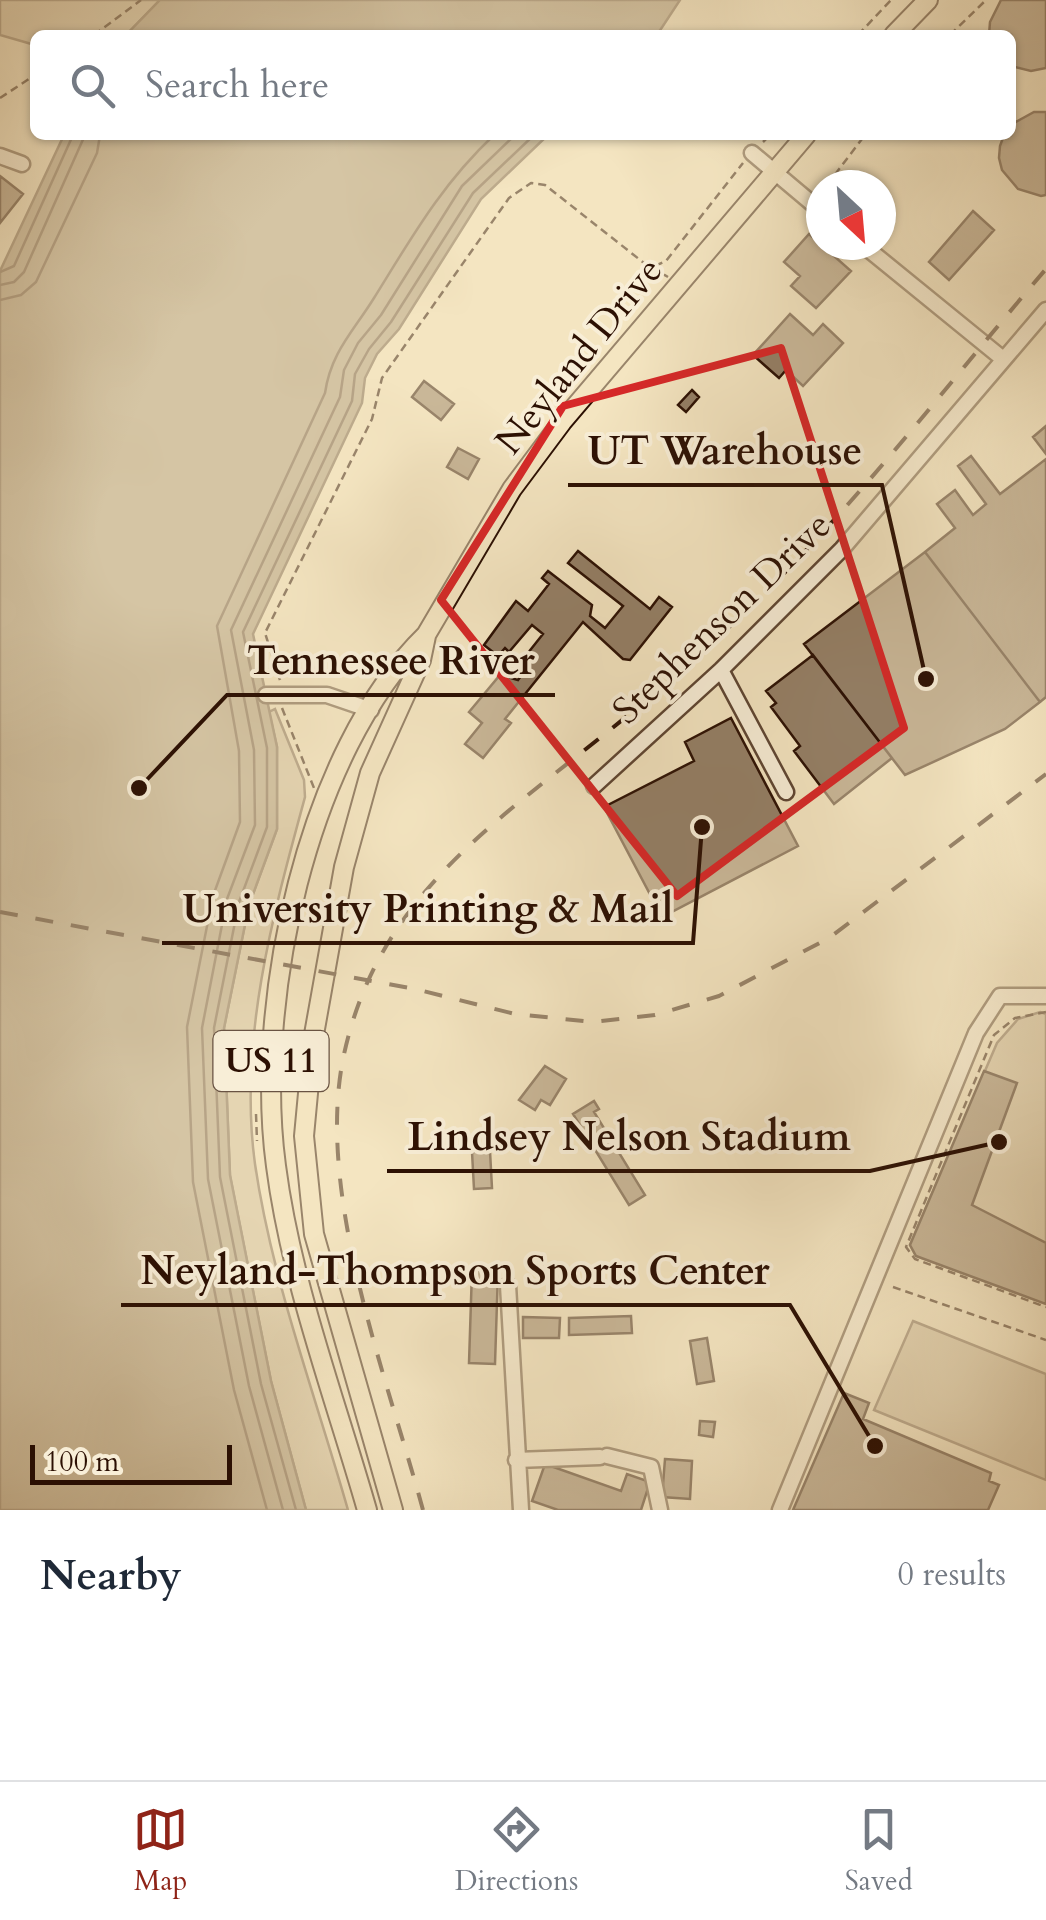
<!DOCTYPE html>
<style>
body{margin:0;font-family:Cardo,serif;background:#f2f2f3;color:#1f2937}
.compass{position:absolute;left:806px;top:170px;width:90px;height:90px;border-radius:50%;background:#fff;box-shadow:0 2px 8px #0004;rotate:154deg}
.scale{position:absolute;left:30px;bottom:25px;width:202px;box-sizing:border-box;padding-left:10px;border:5px solid #2c1003;border-top:0;font-size:28px;line-height:35px;white-space:nowrap;color:#2c1003;-webkit-text-stroke:8px #f8eed7;paint-order:stroke}
.list{margin:0;padding:0;list-style:none}
h2{display:flex;justify-content:space-between;align-items:center;height:130px;margin:0;padding:0 40px;font-size:42px}
h2 small{font-size:32px;font-weight:400;color:#747a83}
.icon{flex:none;width:55px;height:55px;fill:none;stroke:currentColor;stroke-width:2;stroke-linecap:round;stroke-linejoin:round}
.map{position:relative;flex:none;width:1046px;height:1510px;overflow:hidden}
.search{position:absolute;background:#fff;box-shadow:0 2px 8px #0004;left:30px;right:30px;top:30px;height:110px;display:flex;align-items:center;gap:25px;box-sizing:border-box;padding:0 35px;border-radius:15px;color:#747a83;font-size:38px}
.sheet{height:270px;background:#fff}
nav{display:flex;justify-content:space-around;align-items:center;box-sizing:border-box;height:140px;border-top:2px solid #e0e1e3;background:#fff;font-size:28px;color:#747a83}
nav a{display:grid;justify-items:center;gap:5px}
nav .on{color:#8f2418}
.map>svg:first-child{display:block}
.green{fill:#d2c1a1;stroke:#7f6852;stroke-width:2.5}
.water{fill:#b09d80;stroke:#7b654e;stroke-width:2.5}
.lines{fill:none;stroke-linecap:round;stroke-linejoin:round}
.shore{stroke:#6e5642;stroke-width:2.5}
.building{fill:#947f66;stroke:#2c1003;stroke-width:2.5}
.minor-casing{stroke:#5e4532;stroke-width:19}
.major-casing{stroke:#2c1003;stroke-width:22}
.path{stroke:#2c1003;stroke-width:2.5;stroke-dasharray:8 5;stroke-linecap:butt}
.minor{stroke:#f8eed7;stroke-width:14}
.major{stroke:#f4e5c1;stroke-width:18}
.rail{stroke:#2c1003;stroke-width:4;stroke-dasharray:18 18;stroke-linecap:butt}
.marked{fill:none;stroke:#d62828;stroke-width:8;stroke-linejoin:round}
.labels{text-anchor:middle;dominant-baseline:central;stroke-width:8;stroke-linejoin:round;paint-order:stroke}
.shield{fill:#f8eed7;stroke:#695343;stroke-width:2.5}
.shield-label{font-size:35px;font-weight:bold;fill:#2c1003}
.street-label{font-size:38px;fill:#2c1003;stroke:#f8eed7}
.leader{fill:none;stroke:#2c1003;stroke-width:4}
.callout-dot{fill:#2c1003;stroke:#f8eed7;stroke-width:4}
.callout-label{font-size:40px;text-anchor:middle;font-weight:bold;fill:#2c1003;stroke:#f8eed7;stroke-width:8;stroke-linejoin:round;paint-order:stroke}
</style>
<div class="map">
<svg width="1046" height="1510" viewBox="0 0 1046 1510">
<rect width="100%" height="100%" fill="#f4e5c1"/>
<filter id="stains"><feTurbulence type="fractalNoise" baseFrequency=".002" numOctaves="4"/><feColorMatrix values="0 0 0 0 .2 0 0 0 0 .09 0 0 0 0 .02 0 0 0 .5 -.17"/></filter>
<radialGradient id="worn" r=".72"><stop offset=".6" stop-color="#630" stop-opacity="0"/><stop offset="1" stop-color="#630" stop-opacity=".3"/></radialGradient>
<path class="green" d="M0 0H160L126 35H35V45L0 35Z
M275 709 304 780 305 797C273 914 238 1041 255 1164 272 1281 316 1397 348 1510H306L271 1381 230 1176 224 1028 249 905 277 829V747L269 712Z
M1040 1012 1046 1014V1304L916 1256 910 1245 997 1043 1018 1019Z
M913 1321 1046 1374V1480L874 1410Z"/>
<path class="water" d="M160 0H680L657 35H126Z
M64 135H548L481 199 399 329 377 354 365 378 362 403 253 634 277 747V829L249 905 224 1028 230 1175 271 1381 306 1510H0V271Z"/>
<g class="lines">
<path class="shore" d="M0 272 14 266 73 135
M0 285 14 282 24 272 85 135
M0 300 21 295 36 282 97 153 100 135
M267 1510 234 1390 193 1182 187 1027 213 896 240 822 239 751 217 626 325 393C331 352 353 332 374 298 412 237 441 185 494 135
M283 1510 249 1386 208 1179 202 1028 227 899 255 825 254 750 231 630 340 397 344 370 358 343 381 315 462 186 515 135
M296 1510 261 1384 220 1177 214 1028 239 902 267 827V748L243 632 352 401 355 374 369 349 391 322 473 193 534 135"/>
</g>
<path class="building" d="M1001 0H1046V68L1031 71 1011 66V35H989L990 22Z
M1034 112H1046V195L1041 196 1018 189 1002 170 999 158 1000 146 1004 135H1011L1012 124Z
M0 176 23 194 0 223Z
M973 211 994 230 949 280 929 262Z
M809 234 851 271 816 308 791 286 800 276 784 262Z
M790 314 813 335 823 324 843 343 803 386 786 370 779 378 753 355Z
M424 381 454 404 441 420 412 397Z
M692 390 699 397 686 412 678 405Z
M1046 426V454L1033 437Z
M458 448 479 459 468 479 447 467Z
M971 456 1000 494 1046 459V697L1040 702 925 552 955 528 937 504 955 490 973 515 986 504 958 466Z
M578 551 650 609 659 597 672 607 630 660 623 659 583 622 505 719 511 723 483 758 465 744 482 723 469 712 500 675 518 680 523 673 516 668 543 634 532 625 509 652 505 648 498 656 484 645 516 601 528 611 549 584 542 578 548 571 592 605 590 616 605 628 623 606 568 563Z
M925 552 1040 702 1005 729 905 775 804 644Z
M813 655 892 758 834 804 794 751 800 746 771 707 776 703 766 691Z
M731 718 798 846 662 917 604 807 694 761 685 742Z
M545 1066 566 1079 550 1105 541 1100 535 1110 519 1100Z
M984 1071 1017 1083 972 1205 1046 1243V1304L916 1256 910 1245Z
M594 1101 599 1109 594 1112 645 1195 629 1205 573 1114Z
M490 1151 492 1188 474 1189 472 1152Z
M472 1270 498 1271 495 1364 469 1363Z
M631 1316 632 1333 569 1335V1318Z
M523 1317 560 1318 559 1338H523Z
M707 1338 714 1381 697 1384 690 1341Z
M844 1393 869 1403 863 1419 991 1473 989 1481 999 1485 988 1510H793Z
M700 1421 715 1422 713 1437 699 1435Z
M665 1459 692 1461 690 1499 662 1497Z
M545 1464 621 1491 627 1474 650 1482 641 1510H558L532 1501Z"/>
<g class="lines">
<defs>
<path id="minor" d="M752 153 821 211
M0 156 22 164
M863 245 1003 359
M721 670 786 792
M266 695H327L371 710
M594 786 721 670 842 549 1046 310
M508 1285 521 1510
M607 1456 651 1467 660 1510
M516 1460 600 1457
M780 1510 976 1033 1000 996H1046"/>
<path id="major" d="M894 35 928 0
M367 1510C335 1398 291 1282 276 1166 254 1004 306 752 426 635L512 489 562 422 806 135
M393 1510 314 1234 304 1136 313 1040 344 867 370 773 421 660 426 636"/>
</defs>
<use href="#minor" class="minor-casing"/>
<use href="#major" class="major-casing"/>
<path class="path" d="M94 35 141 0
M858 35 891 0
M950 35 986 0
M0 98 35 75
M763 142 770 135
M827 185 865 135
M655 266 666 261 743 163
M280 680 265 633 372 419 382 378 509 198 531 183 545 185 644 263 668 277
M282 708 314 788
M1046 1012 1015 1018 994 1035 906 1247 915 1259 1046 1307
M256 1114 257 1141
M893 1287 1046 1340"/>
<use href="#minor" class="minor"/>
<use href="#major" class="major"/>
<path class="rail" d="M0 912 415 989 515 1014 593 1022 655 1015 719 996 829 938 1046 774
M423 1510C387 1377 316 1196 343 1059 375 903 486 829 601 737 654 695 704 652 752 605 859 502 949 382 1046 269"/>
</g>
<path d="M0 0H1046V1510H0ZM781 348 904 728 677 896 441 600 563 406Z" fill="#f4e5c1" fill-opacity=".55" fill-rule="evenodd"/>
<path class="marked" d="M781 348 904 728 677 896 441 600 563 406Z"/>
<g class="labels">
<rect class="shield" x="213.5" y="1031" width="115" height="60" rx="8"/>
<g class="shield-label">
<text x="271" y="1061">US 11</text>
</g>
<g class="street-label">
<text transform="translate(579 356) rotate(-51)">Neyland Drive</text>
<text transform="translate(722 618) rotate(-44)">Stephenson Drive</text>
</g>
</g>
<path class="leader" d="M926 679L882 485H568M139 788L227 695H555M702 827L693 943H162M999 1142L870 1171H387M875 1446L790 1305H121"/>
<g class="callout-dot">
<circle cx="926" cy="679" r="10"/>
<circle cx="139" cy="788" r="10"/>
<circle cx="702" cy="827" r="10"/>
<circle cx="999" cy="1142" r="10"/>
<circle cx="875" cy="1446" r="10"/>
</g>
<g class="callout-label">
<text x="725" y="464">UT Warehouse</text>
<text x="391" y="674">Tennessee River</text>
<text x="428" y="922">University Printing &amp; Mail</text>
<text x="629" y="1150">Lindsey Nelson Stadium</text>
<text x="455" y="1284">Neyland-Thompson Sports Center</text>
</g>
<rect width="100%" height="100%" filter="url(#stains)"/>
<rect width="100%" height="100%" fill="url(#worn)"/>
</svg>
<svg class="compass" viewBox="-18 -18 36 36"><path d="M0-13l5 13h-10z" fill="#e53935"/><path d="M0 13l5-13h-10z" fill="#747a83"/></svg>
<div class="scale">100 m</div>
<div class="search"><svg class="icon" aria-label="search" viewBox="0 0 24 24"><circle cx="10" cy="10" r="6"/><path d="M15 15l6 6"/></svg>Search here</div>
</div>
<section class="sheet">
<h2>Nearby<small>0 results</small></h2>
<ul class="list">
</ul>
</section>
<nav>
<a class="on"><svg class="icon" aria-label="map" viewBox="0 0 24 24"><path d="M3 6l6-2 6 2 6-2v14l-6 2-6-2-6 2zM9 4v14M15 6v14"/></svg>Map</a>
<a><svg class="icon" aria-label="directions" viewBox="0 0 24 24"><path d="M12 3l9 9-9 9-9-9zM9 14v-3h6M13 9l2 2-2 2"/></svg>Directions</a>
<a><svg class="icon" aria-label="saved" viewBox="0 0 24 24"><path d="M7 4h10v16l-5-4-5 4z"/></svg>Saved</a>
</nav>
